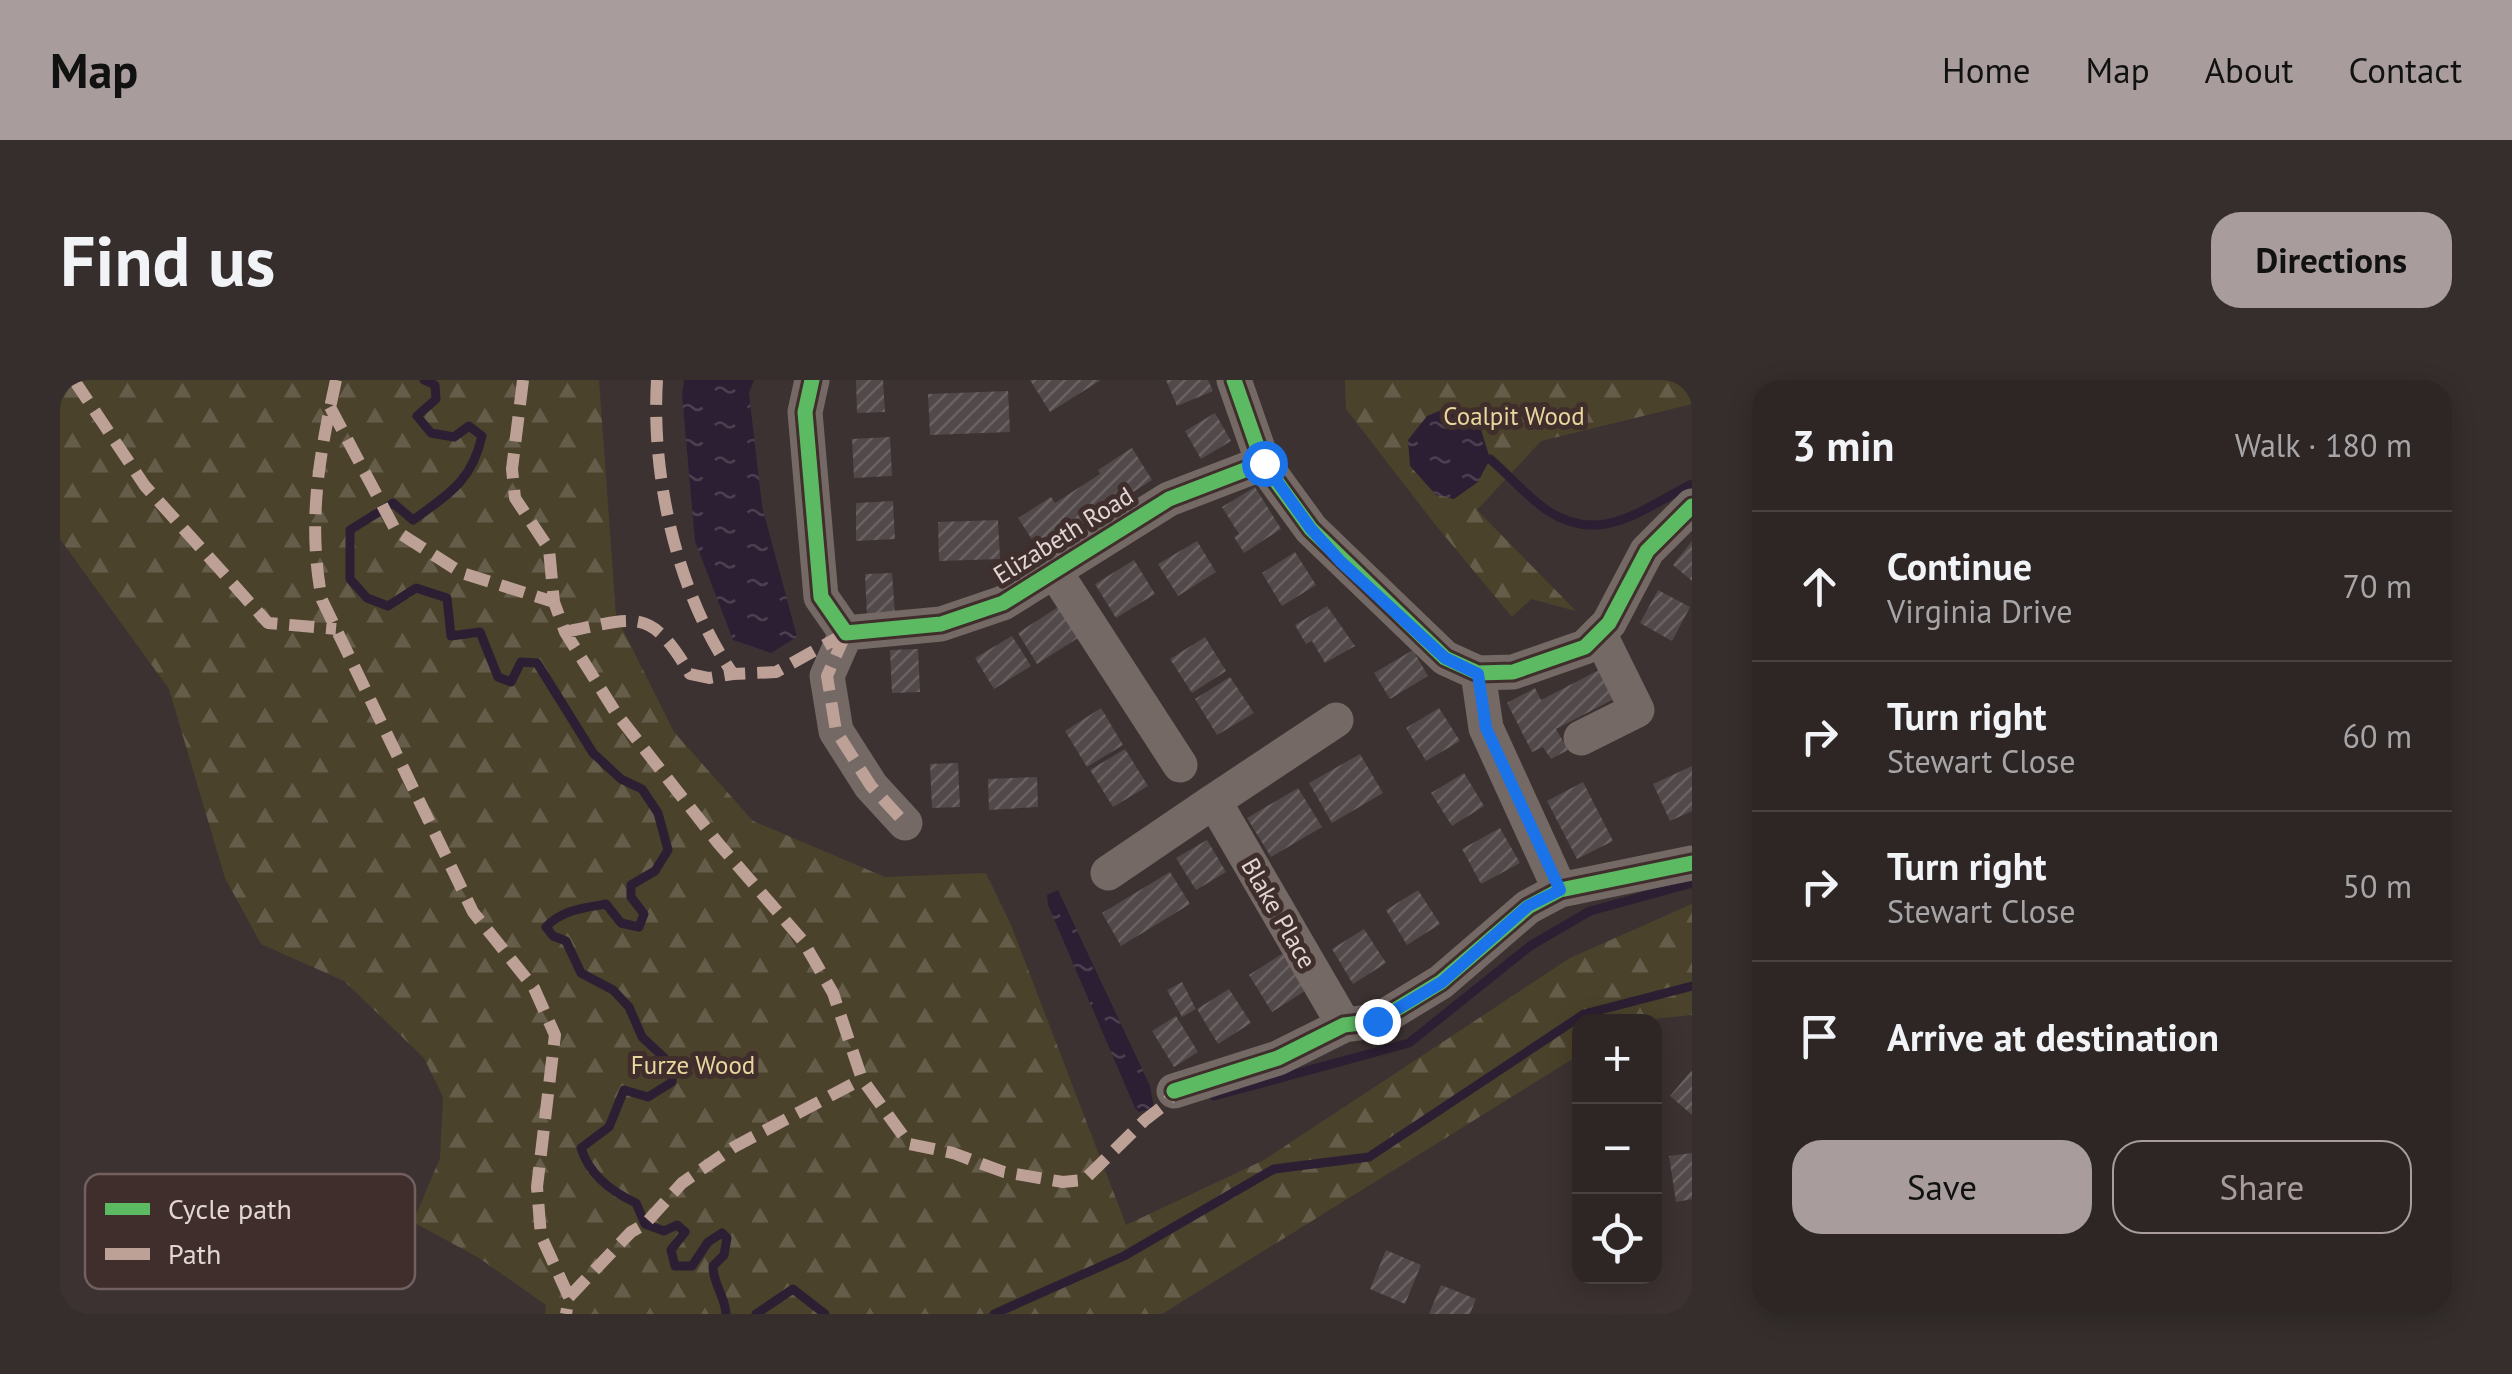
<!DOCTYPE html>
<meta charset="utf-8">
<style>
body{margin:0;font-family:"PT Sans",sans-serif;background:#352e2d;color:#f1f3f6}
.controls{position:absolute;right:30px;bottom:30px;display:grid;overflow:hidden;border-radius:20px;box-shadow:0 5px 25px #0003}
.controls button{width:90px;height:90px;display:grid;place-items:center;padding:0;border:0;border-bottom:2px solid #484342;background:#2d2625;color:#f1f3f6;font:50px sans-serif}
.stop{position:absolute;width:30px;height:30px;margin:-22px;border:8px solid #1a73e8;border-radius:50%;background:#fff}
.stop.end{background:#1a73e8;border-color:#fff;box-shadow:0 2px 10px #0008}
.list{margin:0;padding:0;list-style:none}
h2{display:flex;justify-content:space-between;align-items:center;height:130px;margin:0;padding:0 40px;font-size:42px}
h2 small{font-size:32px;font-weight:400;color:#a7a5a7}
.list li{display:grid;grid-template-columns:65px 1fr auto;gap:30px;align-items:center;box-sizing:border-box;height:150px;padding:0 40px;border-top:2px solid #484342}
.list b{display:block;font-size:38px;white-space:nowrap}
.list p{margin:0;font-size:32px;white-space:nowrap;color:#a7a5a7}
.list em{font-size:32px;font-style:normal;color:#a7a5a7}
.actions{display:flex;gap:20px;padding:30px 40px}
.actions a{flex:1;padding:22px 0;border:2px solid #a89d9c;border-radius:30px;text-align:center;font-size:35px;color:#a89d9c}
.actions .main{background:#a89d9c;color:#111}
.icon{flex:none;width:55px;height:55px;fill:none;stroke:currentColor;stroke-width:2;stroke-linecap:round;stroke-linejoin:round}
.map{position:relative;flex:none;width:1632px;height:934px;overflow:hidden;border-radius:30px}
header{display:flex;align-items:center;gap:60px;box-sizing:border-box;height:140px;padding:0 50px;background:#a89d9c;color:#111}
header strong{font-size:48px}
nav{display:flex;gap:55px;margin-inline-start:auto;font-size:35px}
.intro{display:flex;align-items:center;justify-content:space-between;box-sizing:border-box;height:240px;padding:0 60px}
h1{margin:0;font-size:70px}
.button{padding:25px 45px;border-radius:30px;background:#a89d9c;color:#111;font-size:35px;font-weight:700}
main{display:flex;gap:60px;padding:0 60px}
aside{flex:1;background:#2d2625;border-radius:30px;box-shadow:0 5px 25px #0003}
.map>svg:first-child{display:block}
.forest{fill:url(#forest-firs)}
.water{fill:url(#water-ripples)}
.lines{fill:none;stroke-linecap:round;stroke-linejoin:round}
.stream{stroke:#2d1f33;stroke-width:9}
.building{fill:url(#building-hatch)}
.minor{stroke:#746964;stroke-width:35}
.quiet{stroke:#bda197;stroke-width:12;stroke-dasharray:25 12;stroke-linecap:butt}
.cycleway-casing{stroke:#402e2d;stroke-width:21}
.cycleway{stroke:#5cba63;stroke-width:15}
.route{stroke:#1a73e8;stroke-width:12}
.labels{text-anchor:middle;dominant-baseline:central;stroke-width:10;stroke-linejoin:round;paint-order:stroke}
.park-label{font-size:25px;fill:#ead69f;stroke:#402e2d}
.street-label{font-size:25px;fill:#e2d6d5;stroke:#402e2d}
.key{fill:#402e2d;stroke:#71605f;stroke-width:2.5}
.key-label{font-size:28px;fill:#e2d6d5}
</style>
<header>
<strong>Map</strong>
<nav><a>Home</a><a>Map</a><a>About</a><a>Contact</a></nav>
</header>
<div class="intro"><h1>Find us</h1><a class="button">Directions</a></div>
<main>
<div class="map">
<svg width="1632" height="934" viewBox="0 0 1632 934">
<defs>
<pattern id="forest-firs" width="22" height="20" patternUnits="userSpaceOnUse" patternTransform="scale(2.5)"><rect width="22" height="20" fill="#4b422b"/><path d="M5 1l3.5 6h-7zM16 11l3.5 6h-7z" fill="#655d49"/></pattern>
<pattern id="water-ripples" width="26" height="14" patternUnits="userSpaceOnUse" patternTransform="scale(2.5)"><rect width="26" height="14" fill="#2d1f33"/><path d="M2 4q2-2 4 0t4 0M15 11q2-2 4 0t4 0" fill="none" stroke="#4b3f50"/></pattern>
<pattern id="building-hatch" width="6" height="6" patternUnits="userSpaceOnUse" patternTransform="scale(2.5)"><rect width="6" height="6" fill="#51494a"/><path d="M-1 1l2-2M0 6l6-6M5 7l2-2" fill="none" stroke="#6a6263"/></pattern>
</defs>
<rect width="100%" height="100%" fill="#3c3231"/>
<path class="forest" d="M0 0H539L556 236 614 352 693 441 825 497 926 493 951 545 1066 845 1204 780 1510 578 1632 524V635L1573 641 1520 642 1519 675 1102 934H485L486 925 419 878 353 842 380 778 383 717 364 678 284 601 201 564 165 498 109 309 0 159Z
M1285 0H1632V24L1481 61 1417 130 1516 231 1471 219 1452 237 1374 143 1286 29Z"/>
<path class="water" d="M624 0H694L689 13 702 126 737 257 711 273 673 260 635 161 622 14Z
M1394 25 1419 43 1430 79 1418 102 1394 119 1376 115 1350 86 1348 60 1367 36Z
M998 510 1090 706 1094 728 1079 732 1075 728 988 525 987 515Z"/>
<g class="lines">
<path class="stream" d="M364 0 375 5 376 19 357 36 371 53 394 57 409 46 422 56C412 101 389 114 353 140L333 123 290 150V199L307 218 328 226 356 208 387 218 391 256 420 252 438 297 451 302 461 282 477 283 533 373 561 399 582 409 598 433 608 470 595 491 571 505V517L584 534 579 547 561 543 546 524C523 528 502 530 486 547L493 556 506 561 521 593 553 610 569 627 582 657 612 685V702L588 717 564 710 549 747 521 768C529 794 552 812 576 823L585 844 604 851 617 845 625 852 611 870 615 886H632L648 862 662 853 667 858 664 875 653 886C653 905 665 915 666 934
M1430 79C1449 95 1467 117 1488 131 1542 166 1583 128 1632 104
M1154 716 1349 663 1470 566 1530 531 1632 503
M696 934 733 909 765 934
M934 934 1064 876 1214 789 1309 777 1524 634 1632 606"/>
</g>
<path class="building" d="M796 0H823L825 32 797 33Z
M970 0H1041L990 32Z
M1106 0H1148L1153 11 1117 26Z
M948 11 950 52 870 55 868 14Z
M1155 33 1171 61 1141 79 1125 51Z
M830 57 832 96 794 98 792 59Z
M1072 68 1092 100 980 172 958 138 991 117 995 123 1040 94 1038 90Z
M1195 107 1221 149 1184 173 1174 157 1179 154 1162 127Z
M833 121 835 159 796 161V123Z
M938 140 940 179 879 181 878 142Z
M1137 161 1156 192 1118 216 1098 184Z
M1632 161V201L1613 185Z
M1235 172 1256 205 1222 226 1202 193Z
M1074 180 1095 214 1056 238 1035 204Z
M832 193 835 235 807 236 805 194Z
M1598 210 1630 227 1612 261 1580 243Z
M1267 226 1295 266 1265 283 1252 261 1246 264 1235 245Z
M998 227 1018 258 977 284 958 253Z
M952 256 971 286 934 309 915 278Z
M1145 257 1166 291 1132 313 1110 279Z
M858 269 860 312 832 313 830 270Z
M1353 270 1368 296 1330 319 1314 293Z
M1566 276 1581 305 1496 349 1508 370 1491 379 1483 367 1472 372 1447 323 1475 308 1481 320Z
M1170 297 1194 333 1157 355 1135 319Z
M1041 328 1063 365 1027 387 1005 351Z
M1379 328 1400 361 1366 381 1346 348Z
M1065 369 1088 406 1053 427 1030 390Z
M1300 374 1323 413 1272 443 1249 403Z
M898 383 900 427 872 428 870 384Z
M1632 386V431L1610 441 1593 404Z
M1404 393 1424 426 1392 446 1371 413Z
M977 397 978 427 929 430 928 399Z
M1523 402 1553 461 1517 479 1487 421Z
M1238 408 1262 447 1211 477 1187 438Z
M1440 448 1460 483 1421 504 1402 469Z
M1147 460 1166 492 1136 510 1116 478Z
M1110 492 1130 524 1061 566 1042 533Z
M1358 510 1380 544 1347 565 1326 530Z
M1304 549 1326 583 1293 604 1272 569Z
M1225 572 1248 609 1212 632 1189 595Z
M1122 602 1136 629 1122 637 1107 610Z
M1169 609 1191 643 1158 664 1137 629Z
M1116 636 1138 672 1114 687 1092 651Z
M1632 690V735L1610 716Z
M1632 773V819L1616 822 1609 776Z
M1326 870 1361 885 1345 924 1310 909Z
M1381 905 1416 919 1410 934H1369Z"/>
<g class="lines">
<path class="minor" d="M752 0 745 32 761 217 786 253 881 244 943 223 1109 119 1203 83
M1174 0 1203 83 1251 149 1385 278 1418 293 1453 292 1525 267 1549 243 1587 171 1632 126
M995 192 1120 385
M786 253 767 296 776 351 811 406 845 443
M1418 293 1426 348 1500 510
M1521 358 1577 330 1539 253
M1154 421 1276 340
M1048 493 1154 421 1284 645
M1114 711 1218 678 1284 645 1317 641 1381 602 1468 527 1500 510 1632 483"/>
<path class="quiet" d="M14 0 85 106 208 243 276 249
M276 0C259 77 247 142 262 220L413 532 474 608 495 655 477 807 481 856 509 917 506 934
M463 0 452 89 455 118 489 169 494 222 505 252 556 333 658 463 743 561 773 613 802 699 849 764 893 773 944 792 1003 802 1024 800 1085 740 1107 723 1114 711 1121 709
M597 0C591 97 617 213 673 294L716 292 786 253
M270 27 336 151 402 193 494 222
M505 252C575 238 590 225 630 294L649 298 673 294
M786 253 767 296 776 351 811 406 845 443
M509 917 571 852 585 844 622 803 674 767 802 699"/>
<defs>
<path id="cycleway" d="M752 0 745 32 761 217 786 253 881 244 943 223 1109 119 1203 83
M1174 0 1203 83 1251 149 1385 278 1418 293 1453 292 1525 267 1549 243 1587 171 1632 126
M1114 711 1218 678 1284 645 1317 641 1381 602 1468 527 1500 510 1632 483"/>
</defs>
<use href="#cycleway" class="cycleway-casing"/>
<use href="#cycleway" class="cycleway"/>
</g>
<g class="lines">
<path class="route" d="M1204 83 1251 149 1281 182 1385 278 1418 294 1426 348 1500 510 1468 526 1382 602 1317 641"/>
</g>
<g class="labels">
<g class="park-label">
<text x="1454" y="36">Coalpit Wood</text>
<text x="633" y="685">Furze Wood</text>
</g>
<g class="street-label">
<text transform="translate(1003 155) rotate(-32)">Elizabeth Road</text>
<text transform="translate(1219 533) rotate(60)">Blake Place</text>
</g>
</g>
<rect x="25" y="794" width="330" height="115" rx="15" class="key"/>
<rect x="45" y="823" width="45" height="12" fill="#5cba63"/>
<rect x="45" y="868" width="45" height="12" fill="#bda197"/>
<g class="key-label">
<text x="108" y="839">Cycle path</text>
<text x="108" y="884">Path</text>
</g>
</svg>
<div class="controls">
<button>+</button>
<button>−</button>
<button><svg class="icon" aria-label="locate" viewBox="0 0 24 24"><circle cx="12" cy="12" r="6"/><path d="M12 2v4M12 18v4M2 12h4M18 12h4"/></svg></button>
</div>
<div class="stop" style="left:1204px;top:83px"></div>
<div class="stop end" style="left:1317px;top:641px"></div>
</div>
<aside>
<h2>3 min<small>Walk · 180 m</small></h2>
<ul class="list">
<li><svg class="icon" aria-label="ahead" viewBox="0 0 24 24"><path d="M12 20V5M6 11l6-6 6 6"/></svg><div><b>Continue</b><p>Virginia Drive</p></div><em>70 m</em></li>
<li><svg class="icon" aria-label="right" viewBox="0 0 24 24"><path d="M7 20v-9h11M14 6l5 5-5 5"/></svg><div><b>Turn right</b><p>Stewart Close</p></div><em>60 m</em></li>
<li><svg class="icon" aria-label="right" viewBox="0 0 24 24"><path d="M7 20v-9h11M14 6l5 5-5 5"/></svg><div><b>Turn right</b><p>Stewart Close</p></div><em>50 m</em></li>
<li><svg class="icon" aria-label="arrive" viewBox="0 0 24 24"><path d="M6 21V4h12l-3 4 3 4H6"/></svg><div><b>Arrive at destination</b></div></li>
</ul>
<div class="actions"><a class="main">Save</a><a>Share</a></div>
</aside>
</main>
